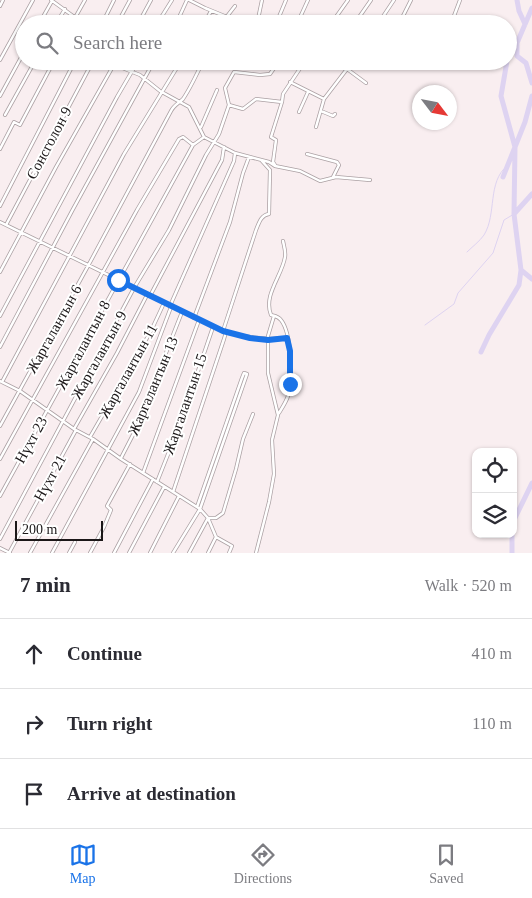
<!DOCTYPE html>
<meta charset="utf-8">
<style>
body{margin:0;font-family:Georgia,serif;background:#f7f7f7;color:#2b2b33}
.controls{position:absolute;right:15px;bottom:15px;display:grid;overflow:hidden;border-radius:10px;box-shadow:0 1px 4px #0004}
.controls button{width:45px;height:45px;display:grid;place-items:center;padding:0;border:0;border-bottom:1px solid #e1e1e2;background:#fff;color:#2b2b33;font:25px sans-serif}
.compass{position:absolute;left:412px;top:85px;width:45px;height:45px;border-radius:50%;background:#fff;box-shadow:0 1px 4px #0004;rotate:122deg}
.scale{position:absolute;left:15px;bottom:12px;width:88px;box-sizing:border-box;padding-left:5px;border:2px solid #1b1718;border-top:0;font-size:14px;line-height:18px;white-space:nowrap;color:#1b1718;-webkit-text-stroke:4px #fff;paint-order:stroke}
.stop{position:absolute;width:15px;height:15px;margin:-11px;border:4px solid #1a73e8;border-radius:50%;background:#fff}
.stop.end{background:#1a73e8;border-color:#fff;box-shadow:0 1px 5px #0008}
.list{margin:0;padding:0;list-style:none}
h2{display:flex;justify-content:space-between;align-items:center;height:65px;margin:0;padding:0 20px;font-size:21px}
h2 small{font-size:16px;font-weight:400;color:#7c7c81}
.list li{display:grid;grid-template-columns:32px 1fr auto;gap:15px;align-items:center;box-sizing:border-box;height:70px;padding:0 20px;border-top:1px solid #e1e1e2}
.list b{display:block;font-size:19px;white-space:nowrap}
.list em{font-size:16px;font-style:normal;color:#7c7c81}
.icon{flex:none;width:28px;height:28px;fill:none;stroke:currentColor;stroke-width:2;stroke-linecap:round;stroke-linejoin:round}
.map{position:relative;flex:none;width:532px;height:553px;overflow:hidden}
.search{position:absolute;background:#fff;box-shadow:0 1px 4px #0004;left:15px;right:15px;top:15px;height:55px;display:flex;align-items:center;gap:12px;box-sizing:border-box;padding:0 18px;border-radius:28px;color:#7c7c81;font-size:19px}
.sheet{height:275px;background:#fff}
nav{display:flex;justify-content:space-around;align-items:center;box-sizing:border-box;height:70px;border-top:1px solid #e1e1e2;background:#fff;font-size:14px;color:#7c7c81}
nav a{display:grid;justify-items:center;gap:2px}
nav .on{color:#1a73e8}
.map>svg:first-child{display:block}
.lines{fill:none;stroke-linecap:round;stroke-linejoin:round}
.stream{stroke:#ded3f1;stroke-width:1}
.river{stroke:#ded3f1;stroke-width:5}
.street-casing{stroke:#aba0a3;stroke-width:4}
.street{stroke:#fff;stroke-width:2.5}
.route{stroke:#1a73e8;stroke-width:6}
.labels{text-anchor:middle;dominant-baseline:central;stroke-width:4;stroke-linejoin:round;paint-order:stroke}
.street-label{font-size:15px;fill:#1b1718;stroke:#fff}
</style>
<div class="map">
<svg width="532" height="553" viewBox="0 0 532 553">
<rect width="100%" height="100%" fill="#f9eef0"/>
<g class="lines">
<path class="stream" d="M467 252C472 247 480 241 484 235 497 214 487 182 507 166
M425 325 454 304 458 293 493 253 504 220 514 214"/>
<path class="river" d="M517 0 519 11 525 24
M532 8 517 43V56L526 63 532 83
M508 55 517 43
M507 61 501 96 515 147 514 214
M503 177 525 122 532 96
M532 194 514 214 521 270 532 279
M481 352 489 335 519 285 521 270
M513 527 514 520 532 483
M512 553V534"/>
<defs>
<path id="street" d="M51 0 84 24
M189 0 205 8 227 17
M0 6 3 0
M76 16 85 0
M355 23 371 0
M39 24 52 1
M56 24 65 9
M102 24 114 0
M117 24 130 0
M138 24 151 0
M157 24 172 0
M176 24 187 0
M204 24 211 11
M221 24 235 6
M257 24 262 0
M276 24 286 0
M297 24 308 0
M331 24 348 0
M378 24 394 0
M399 24 411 0
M451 24 460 0
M0 60 33 0
M113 61 120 67 140 75 160 91 189 107 204 137 235 153 269 162 275 166 300 171 320 181 336 177 370 180
M290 82 324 99 347 69 366 83
M0 96 24 52
M229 105 243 109 256 99 282 102 283 94 305 61
M321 111 333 116 335 114
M299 112 308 92
M5 115 35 61
M201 127 217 90
M316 127 324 99
M0 149 14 122 20 125 54 61
M307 154 337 162 339 165 333 177
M275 165 273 162 276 140 271 137 282 102
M0 206 75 61
M0 222 223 331
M6 225 93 61
M0 272 56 167 116 61
M150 296 222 160 224 147
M170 306 234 161 235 153
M0 316 117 97 138 61
M194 318 230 222 243 173 249 157
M226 332C247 338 265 340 287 338
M0 347 72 211 154 61
M0 381 20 391 74 429 93 439 121 459 200 509 208 518 189 553
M2 382 124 154 181 61
M279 413C282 408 286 402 288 396 293 380 292 334 281 320 278 316 275 316 271 315 263 295 282 276 285 257 286 252 284 246 283 241
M0 426 88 266 171 111C174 105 179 103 183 99 191 87 197 74 203 61
M74 429 117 353 147 295
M90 437 151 331 164 303
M121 458 137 427 182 312
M0 459 137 210 179 139 183 137 193 145
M143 473 199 320
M157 482 180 424 213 327
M173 492 224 339 226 332 223 331 256 230C259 223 261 215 269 214L270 170 261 160
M0 496 193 145 204 137
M197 507 242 378 244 373 247 374
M0 539 134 288 169 230 206 155 219 134 229 105 225 88 234 72 260 75 270 74 279 61
M0 548 10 553
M9 553 76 430
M30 553 93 439
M52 553 139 392 171 307
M69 553 75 542
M90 553 104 527 111 510 107 506 130 464
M114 553 153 479
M129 553 164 487
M150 553 179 496
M173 553 200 509 247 374
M208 553 216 537
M229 553 232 546 216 537 208 518H216L223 513 236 469 243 439 253 414
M256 553 269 502 274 474 272 440 278 415 268 373V336L274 316"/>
</defs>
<use href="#street" class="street-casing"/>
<use href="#street" class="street"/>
</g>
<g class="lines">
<path class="route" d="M118 280 223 331 250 338 268 340 287 338 290 351V384"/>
</g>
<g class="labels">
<g class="street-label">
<text transform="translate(49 143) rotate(-62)">Сонсголон 9</text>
<text transform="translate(54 329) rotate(-61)">Жаргалантын 6</text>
<text transform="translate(83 345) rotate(-62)">Жаргалантын 8</text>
<text transform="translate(99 355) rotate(-61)">Жаргалантын 9</text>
<text transform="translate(128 371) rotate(-61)">Жаргалантын 11</text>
<text transform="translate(153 386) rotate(-67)">Жаргалантын 13</text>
<text transform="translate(185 404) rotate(-71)">Жаргалантын 15</text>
<text transform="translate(31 440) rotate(-61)">Нүхт 23</text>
<text transform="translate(50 478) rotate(-61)">Нүхт 21</text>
</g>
</g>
</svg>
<div class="controls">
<button><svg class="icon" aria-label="locate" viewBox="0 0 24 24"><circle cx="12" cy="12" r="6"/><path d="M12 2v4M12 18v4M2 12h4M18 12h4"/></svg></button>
<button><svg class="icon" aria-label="layers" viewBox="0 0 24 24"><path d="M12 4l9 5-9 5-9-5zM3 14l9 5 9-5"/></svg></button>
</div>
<svg class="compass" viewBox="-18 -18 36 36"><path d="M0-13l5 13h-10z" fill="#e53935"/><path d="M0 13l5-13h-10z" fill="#7c7c81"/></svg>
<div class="scale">200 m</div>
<div class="stop" style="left:118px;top:280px"></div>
<div class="stop end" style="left:290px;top:384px"></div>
<div class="search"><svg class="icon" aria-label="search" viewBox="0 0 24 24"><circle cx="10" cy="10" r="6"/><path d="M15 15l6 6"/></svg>Search here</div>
</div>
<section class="sheet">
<h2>7 min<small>Walk · 520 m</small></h2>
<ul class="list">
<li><svg class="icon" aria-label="ahead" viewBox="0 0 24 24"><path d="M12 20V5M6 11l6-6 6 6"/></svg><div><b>Continue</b></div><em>410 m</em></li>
<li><svg class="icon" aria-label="right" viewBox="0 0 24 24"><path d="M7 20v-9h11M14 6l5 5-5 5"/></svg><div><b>Turn right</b></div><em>110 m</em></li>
<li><svg class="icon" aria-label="arrive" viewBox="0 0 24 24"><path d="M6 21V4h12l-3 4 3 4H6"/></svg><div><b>Arrive at destination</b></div></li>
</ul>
</section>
<nav>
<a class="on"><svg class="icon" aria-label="map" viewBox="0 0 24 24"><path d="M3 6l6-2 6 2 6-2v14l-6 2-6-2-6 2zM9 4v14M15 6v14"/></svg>Map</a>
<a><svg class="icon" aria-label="directions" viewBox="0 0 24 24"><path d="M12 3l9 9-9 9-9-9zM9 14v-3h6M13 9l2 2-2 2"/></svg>Directions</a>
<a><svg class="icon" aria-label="saved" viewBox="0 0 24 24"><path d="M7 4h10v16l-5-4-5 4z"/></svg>Saved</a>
</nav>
